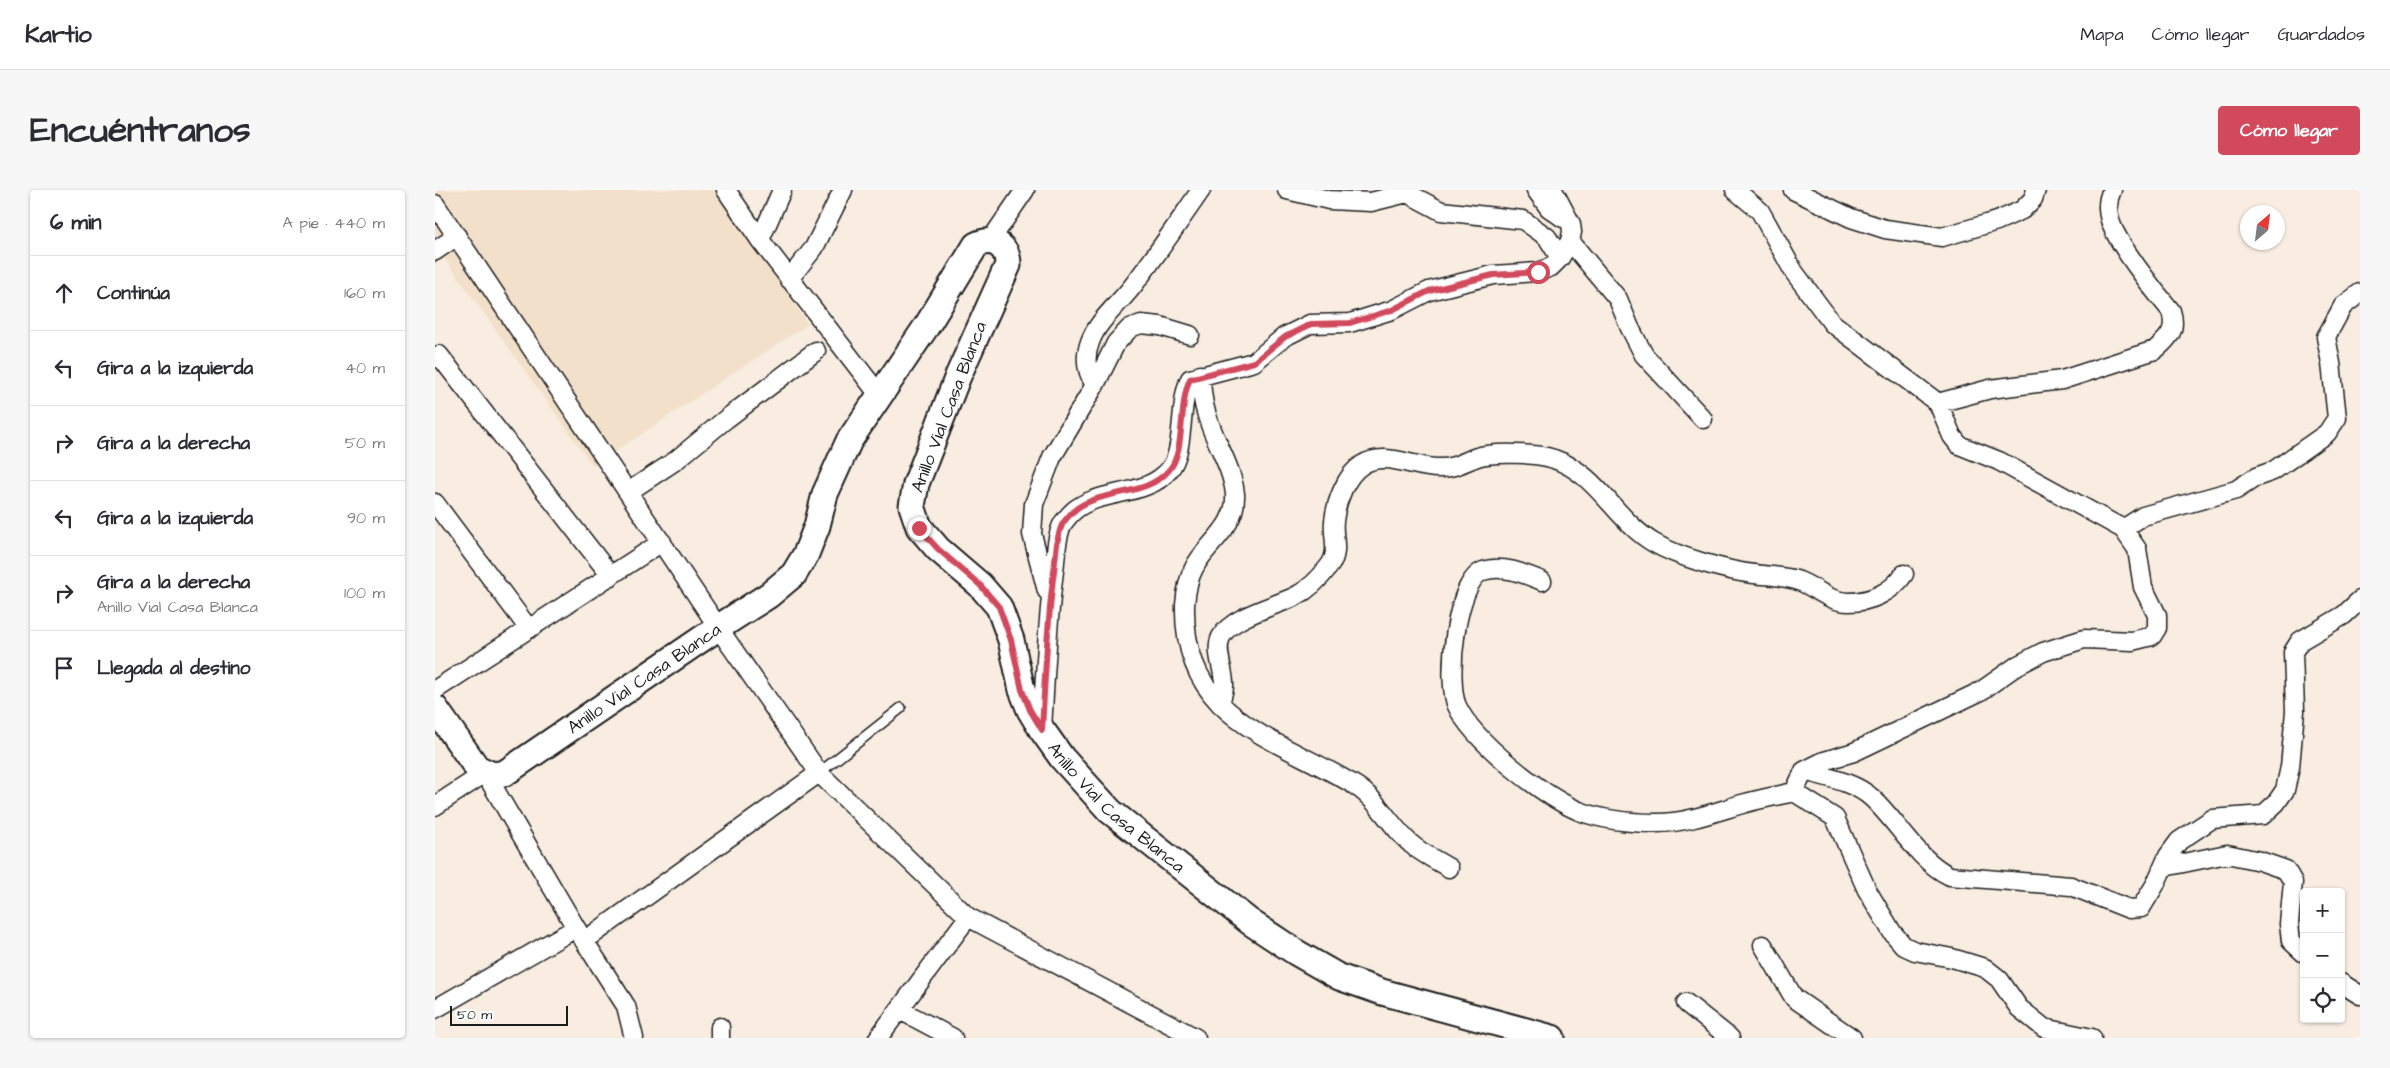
<!DOCTYPE html>
<html lang="es">
<meta charset="utf-8">
<style>
body{margin:0;font-family:"Architects Daughter",sans-serif;background:#f7f7f7;color:#2b2b33}
.controls{position:absolute;right:15px;bottom:15px;display:grid;overflow:hidden;border-radius:5px;box-shadow:0 1px 4px #0004}
.controls button{width:45px;height:45px;display:grid;place-items:center;padding:0;border:0;border-bottom:1px solid #e1e1e2;background:#fff;color:#2b2b33;font:25px sans-serif}
.compass{position:absolute;left:1805px;top:15px;width:45px;height:45px;border-radius:50%;background:#fff;box-shadow:0 1px 4px #0004;rotate:28deg}
.scale{position:absolute;left:15px;bottom:12px;width:118px;box-sizing:border-box;padding-left:5px;border:2px solid #1c1c1c;border-top:0;font-size:14px;line-height:18px;white-space:nowrap;color:#1c1c1c;-webkit-text-stroke:4px #fff;paint-order:stroke}
.stop{position:absolute;width:15px;height:15px;margin:-11px;border:4px solid #d1495b;border-radius:50%;background:#fff}
.stop.end{background:#d1495b;border-color:#fff;box-shadow:0 1px 5px #0008}
.list{margin:0;padding:0;list-style:none}
h2{display:flex;justify-content:space-between;align-items:center;height:65px;margin:0;padding:0 20px;font-size:21px}
h2 small{font-size:16px;font-weight:400;color:#7c7c81}
.list li{display:grid;grid-template-columns:32px 1fr auto;gap:15px;align-items:center;box-sizing:border-box;height:75px;padding:0 20px;border-top:1px solid #e1e1e2}
.list b{display:block;font-size:19px;white-space:nowrap}
.list p{margin:0;font-size:16px;white-space:nowrap;color:#7c7c81}
.list em{font-size:16px;font-style:normal;color:#7c7c81}
.icon{flex:none;width:28px;height:28px;fill:none;stroke:currentColor;stroke-width:2;stroke-linecap:round;stroke-linejoin:round}
.map{position:relative;flex:none;width:1925px;height:848px;overflow:hidden;border-radius:5px}
header{display:flex;align-items:center;gap:30px;box-sizing:border-box;height:70px;padding:0 25px;background:#fff;border-bottom:1px solid #e1e1e2}
header strong{font-size:24px}
nav{display:flex;gap:28px;margin-inline-start:auto;font-size:18px}
.intro{display:flex;align-items:center;justify-content:space-between;box-sizing:border-box;height:120px;padding:0 30px}
h1{margin:0;font-size:35px}
.button{padding:12px 22px;border-radius:5px;background:#d1495b;color:#fff;font-size:18px;font-weight:700}
main{display:flex;gap:30px;padding:0 30px}
aside{flex:1;background:#fff;border-radius:5px;box-shadow:0 1px 4px #0004}
.map>svg:first-child{display:block}
.built{fill:#f3e0ca}
.lines{fill:none;stroke-linecap:round;stroke-linejoin:round}
.lane-casing{stroke:#1c1c1c;stroke-width:12}
.street-casing{stroke:#1c1c1c;stroke-width:21}
.secondary-casing{stroke:#1c1c1c;stroke-width:29}
.lane{stroke:#fff;stroke-width:9}
.street{stroke:#fff;stroke-width:18}
.secondary{stroke:#fff;stroke-width:25}
.route{stroke:#d1495b;stroke-width:6}
.labels{text-anchor:middle;dominant-baseline:central;stroke-width:4;stroke-linejoin:round;paint-order:stroke}
.street-label{font-size:18px;fill:#1c1c1c;stroke:#fff}
</style>
<header>
<strong>Kartio</strong>
<nav><a>Mapa</a><a>Cómo llegar</a><a>Guardados</a></nav>
</header>
<div class="intro"><h1>Encuéntranos</h1><a class="button">Cómo llegar</a></div>
<main>
<aside>
<h2>6 min<small>A pie · 440 m</small></h2>
<ul class="list">
<li><svg class="icon" aria-label="ahead" viewBox="0 0 24 24"><path d="M12 20V5M6 11l6-6 6 6"/></svg><div><b>Continúa</b></div><em>160 m</em></li>
<li><svg class="icon" aria-label="left" viewBox="0 0 24 24"><path d="M17 20v-9H6M10 6l-5 5 5 5"/></svg><div><b>Gira a la izquierda</b></div><em>40 m</em></li>
<li><svg class="icon" aria-label="right" viewBox="0 0 24 24"><path d="M7 20v-9h11M14 6l5 5-5 5"/></svg><div><b>Gira a la derecha</b></div><em>50 m</em></li>
<li><svg class="icon" aria-label="left" viewBox="0 0 24 24"><path d="M17 20v-9H6M10 6l-5 5 5 5"/></svg><div><b>Gira a la izquierda</b></div><em>90 m</em></li>
<li><svg class="icon" aria-label="right" viewBox="0 0 24 24"><path d="M7 20v-9h11M14 6l5 5-5 5"/></svg><div><b>Gira a la derecha</b><p>Anillo Vial Casa Blanca</p></div><em>100 m</em></li>
<li><svg class="icon" aria-label="arrive" viewBox="0 0 24 24"><path d="M6 21V4h12l-3 4 3 4H6"/></svg><div><b>Llegada al destino</b></div></li>
</ul>
</aside>
<div class="map">
<svg width="1925" height="848" viewBox="0 0 1925 848">
<rect width="100%" height="100%" fill="#f8ede0"/>
<filter id="ink" filterUnits="userSpaceOnUse"><feTurbulence type="fractalNoise" baseFrequency=".02" numOctaves="2"/><feDisplacementMap in="SourceGraphic" scale="10" xChannelSelector="R" yChannelSelector="G"/><feConvolveMatrix kernelMatrix="1 2 1 2 8 2 1 2 1" color-interpolation-filters="sRGB"/></filter>
<g filter="url(#ink)">
<path class="built" d="M0 0H283L373 134 158 276 10 69 0 74Z"/>
<g class="lines">
<defs>
<path id="lane" d="M384 583 466 518"/>
<path id="street" d="M291 0 325 50 445 206
M852 0 894 10 936 12 972 3 1006 21 1088 30 1112 47 1125 68
M1101 0 1114 18 1128 28
M1358 0 1416 28 1450 39 1507 47 1562 31 1587 20 1598 9 1601 0
M0 14 293 452 384 583 533 727 761 848
M325 50 347 0
M555 51 590 0
M1135 51 1183 109 1195 138 1209 165 1268 229
M0 61 22 46
M354 89 379 58 408 0
M0 168 4 165 176 386
M765 185C767 197 767 210 771 222 778 250 797 275 800 304 802 338 771 353 759 378 753 389 751 402 750 415 747 531 842 547 921 596 943 610 956 637 976 654 986 663 1001 670 1014 678
M660 195C651 181 649 168 655 152 663 130 683 115 697 97 721 66 743 33 766 0
M1503 213 1555 199 1627 190 1720 160C1734 148 1742 140 1736 121 1721 103 1680 51 1675 30 1672 20 1672 10 1677 0
M193 302 240 271 291 229 381 161
M0 313 94 439
M1688 339 1708 326 1801 300 1821 287 1838 281 1892 243 1902 228 1896 173 1891 147 1908 116 1925 103
M1107 391C1090 384 1067 374 1048 381 1020 392 1011 492 1022 516 1038 551 1108 606 1144 621 1168 630 1197 633 1222 633 1251 633 1280 622 1307 614 1324 609 1341 606 1359 602L1369 581 1389 571 1419 562 1546 501 1583 475 1608 462 1649 449 1697 451 1717 446 1722 438V425L1708 397 1702 359 1688 339 1564 271 1524 255 1517 246 1503 213 1397 133 1359 82 1325 21 1300 0
M612 401 597 344 599 314 617 267 660 195 681 153 695 138 706 134 725 136 755 145
M0 500 227 352
M785 514C786 508 789 502 789 496 790 481 779 461 786 447 797 426 841 416 861 406 875 399 886 387 895 375 905 361 897 346 899 331 901 312 911 285 927 275 950 260 978 278 1003 278 1018 279 1028 272 1042 267 1058 262 1103 263 1119 269 1163 284 1180 330 1219 353 1243 367 1292 381 1319 384 1334 386 1350 386 1364 391 1382 398 1394 412 1414 412 1436 412 1457 402 1469 384
M607 540C610 487 612 434 619 381 621 366 621 346 628 333 631 329 637 322 641 319 667 299 712 307 734 280 751 261 743 215 755 189L819 172 849 147 875 134 915 133 957 120 994 101 1058 85 1103 82 1116 77 1125 68 1135 51 1137 42 1136 34 1118 0
M1369 581C1391 587 1420 592 1437 608 1463 632 1482 670 1515 686L1636 696 1694 719 1706 718 1720 695 1733 666 1744 651 1777 629 1828 625 1841 613 1850 600 1855 577 1860 521 1858 462 1865 451 1909 425 1925 410
M1359 602 1400 628 1432 700 1457 742 1469 756 1480 761 1517 768 1550 778 1564 789 1584 818 1609 838 1657 848
M0 616 50 583 141 738 191 816 199 848
M1729 677 1792 664 1825 671 1851 680 1858 692 1854 734 1856 751 1869 763
M149 751 384 583
M1328 755 1359 808 1417 848
M1906 793 1925 805
M1251 813 1295 848
M0 819 141 738
M465 820 518 848
M285 848V837
M443 848 533 727"/>
<g id="secondary">
<path id="s1" d="M0 518 42 578 58 585 70 583 284 437 334 405 359 384 371 364 382 336 390 304 414 251 493 134 541 55C558 46 573 56 573 75L523 186 481 294 477 316 484 337 503 359 545 395 564 417 576 450 587 500 595 520 607 540 627 568 675 621 815 732 862 763 904 787 947 802 1117 848"/>
</g>
</defs>
<use href="#lane" class="lane-casing"/>
<use href="#street" class="street-casing"/>
<use href="#secondary" class="secondary-casing"/>
<use href="#lane" class="lane"/>
<use href="#street" class="street"/>
<use href="#secondary" class="secondary"/>
</g>
</g>
<g class="lines" filter="url(#ink)">
<path class="route" d="M484 338 503 359 545 395 564 417 576 450 587 500 595 520 607 540C610 487 612 434 619 381 621 366 621 346 628 333 631 329 637 322 641 319 667 299 712 307 734 280 751 261 743 215 755 189L819 172 850 147 876 134 915 133 957 120 994 101 1058 85 1103 82"/>
</g>
<g class="labels">
<g class="street-label">
<text transform="translate(514 217) rotate(-69)">Anillo Vial Casa Blanca</text>
<text stroke="none"><textPath href="#s1" startOffset="271">Anillo Vial Casa Blanca</textPath></text>
<text stroke="none"><textPath href="#s1" startOffset="1514">Anillo Vial Casa Blanca</textPath></text>
</g>
</g>
</svg>
<div class="controls">
<button>+</button>
<button>−</button>
<button><svg class="icon" aria-label="locate" viewBox="0 0 24 24"><circle cx="12" cy="12" r="6"/><path d="M12 2v4M12 18v4M2 12h4M18 12h4"/></svg></button>
</div>
<svg class="compass" viewBox="-18 -18 36 36"><path d="M0-13l5 13h-10z" fill="#e53935"/><path d="M0 13l5-13h-10z" fill="#7c7c81"/></svg>
<div class="scale">50 m</div>
<div class="stop" style="left:1103px;top:82px"></div>
<div class="stop end" style="left:484px;top:338px"></div>
</div>
</main>
